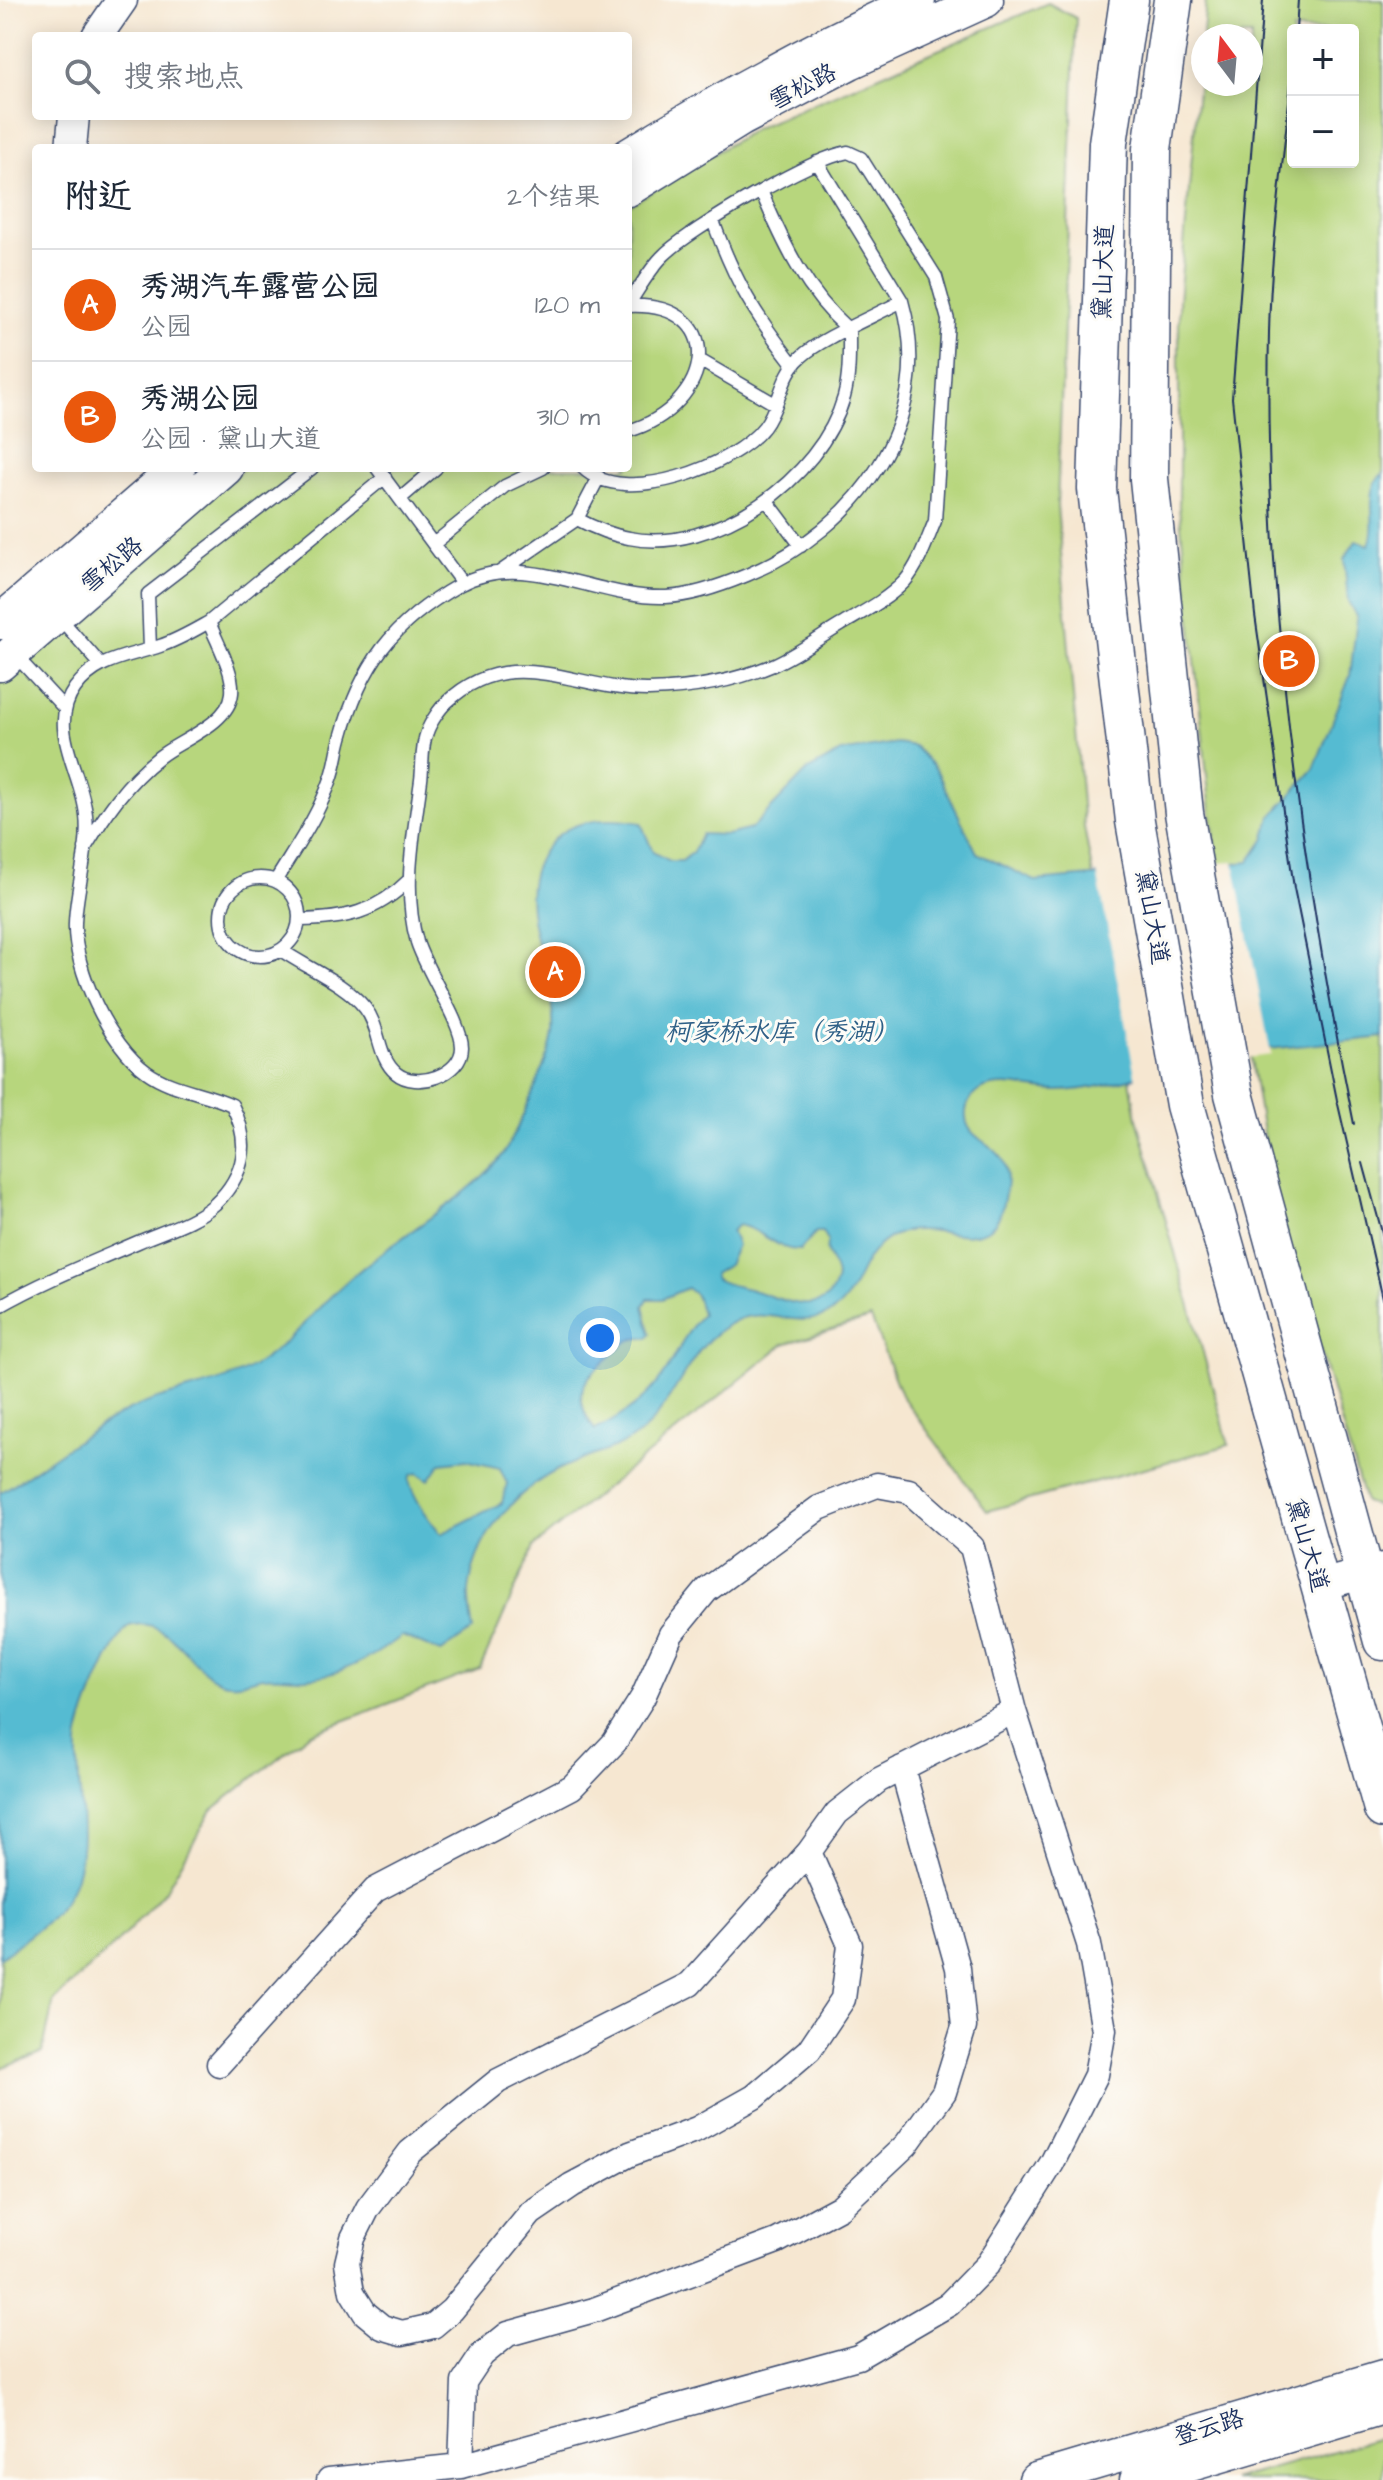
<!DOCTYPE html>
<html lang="zh">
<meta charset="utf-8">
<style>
body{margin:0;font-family:"Architects Daughter","LXGW WenKai TC",sans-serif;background:#f6f6f7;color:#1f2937}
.controls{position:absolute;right:24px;top:24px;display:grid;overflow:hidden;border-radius:8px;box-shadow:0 4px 20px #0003}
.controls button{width:72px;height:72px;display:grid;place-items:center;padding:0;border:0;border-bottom:2px solid #e0e1e3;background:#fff;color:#1f2937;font:40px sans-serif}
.compass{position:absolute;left:1191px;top:24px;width:72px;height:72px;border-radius:50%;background:#fff;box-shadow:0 4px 20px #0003;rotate:344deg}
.you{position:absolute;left:600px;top:1338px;width:28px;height:28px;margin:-20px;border:6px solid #fff;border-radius:50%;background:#1a73e8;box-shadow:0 0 0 12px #1a73e833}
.badge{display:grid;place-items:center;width:52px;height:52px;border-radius:50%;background:#ea580c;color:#fff;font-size:26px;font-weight:700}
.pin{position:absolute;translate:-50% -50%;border:4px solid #fff;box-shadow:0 2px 8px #0006}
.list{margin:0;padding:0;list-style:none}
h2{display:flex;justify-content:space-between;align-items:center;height:104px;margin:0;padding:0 32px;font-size:34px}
h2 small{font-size:26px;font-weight:400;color:#747a83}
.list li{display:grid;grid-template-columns:52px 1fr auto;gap:24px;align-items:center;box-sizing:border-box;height:112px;padding:0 32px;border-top:2px solid #e0e1e3}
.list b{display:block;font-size:30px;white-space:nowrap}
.list p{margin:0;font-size:26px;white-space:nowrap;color:#747a83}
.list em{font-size:26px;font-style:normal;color:#747a83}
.icon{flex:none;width:44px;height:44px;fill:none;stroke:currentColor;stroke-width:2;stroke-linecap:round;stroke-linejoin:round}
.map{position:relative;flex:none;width:1383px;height:2480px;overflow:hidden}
.search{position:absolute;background:#fff;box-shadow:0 4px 20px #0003;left:32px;top:32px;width:600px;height:88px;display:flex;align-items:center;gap:20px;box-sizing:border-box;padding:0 28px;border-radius:8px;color:#747a83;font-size:30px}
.panel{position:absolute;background:#fff;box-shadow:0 4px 20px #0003;left:32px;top:144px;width:600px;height:328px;border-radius:8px}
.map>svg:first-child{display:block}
.green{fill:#b7d67d;stroke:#69826e;stroke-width:2;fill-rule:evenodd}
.water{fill:#54bbd2;stroke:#387598;stroke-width:2;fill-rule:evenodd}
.pier{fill:#f6e7d1}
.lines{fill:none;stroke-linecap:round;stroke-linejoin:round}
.service-casing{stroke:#3c4b6f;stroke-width:15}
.minor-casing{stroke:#3c4b6f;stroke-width:27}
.tertiary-casing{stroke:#3c4b6f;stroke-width:33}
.secondary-casing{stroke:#3c4b6f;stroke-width:37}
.primary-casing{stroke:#3c4b6f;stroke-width:41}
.service{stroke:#fff;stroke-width:12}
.minor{stroke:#fff;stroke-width:24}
.tertiary{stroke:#fff;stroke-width:30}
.secondary{stroke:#fff;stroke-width:34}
.primary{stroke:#fff;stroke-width:38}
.tram{stroke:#1b2f5e;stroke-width:2}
.labels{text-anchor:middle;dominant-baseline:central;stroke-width:6;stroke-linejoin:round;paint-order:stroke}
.street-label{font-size:24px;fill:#1b2f5e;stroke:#fdfcf7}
.water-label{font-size:26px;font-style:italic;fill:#2f6087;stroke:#fdfcf7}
</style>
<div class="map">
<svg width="1383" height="2480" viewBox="0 0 1383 2480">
<rect width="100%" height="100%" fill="#fdfcf7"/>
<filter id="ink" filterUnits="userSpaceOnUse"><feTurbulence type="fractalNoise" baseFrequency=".0125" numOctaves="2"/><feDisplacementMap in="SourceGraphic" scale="16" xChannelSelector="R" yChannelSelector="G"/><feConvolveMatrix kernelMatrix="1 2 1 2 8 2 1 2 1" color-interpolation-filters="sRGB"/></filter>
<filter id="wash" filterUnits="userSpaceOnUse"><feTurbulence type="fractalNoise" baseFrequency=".006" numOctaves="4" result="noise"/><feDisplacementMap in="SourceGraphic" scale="32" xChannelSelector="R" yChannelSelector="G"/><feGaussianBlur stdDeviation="1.8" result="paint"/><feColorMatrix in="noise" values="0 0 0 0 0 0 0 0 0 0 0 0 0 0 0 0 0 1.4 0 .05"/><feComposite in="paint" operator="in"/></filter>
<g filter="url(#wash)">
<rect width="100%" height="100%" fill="#f6e7d1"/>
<path class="green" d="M1206 0H1383V1508L1365 1502 1272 1188 1211 814 1179 507V301ZM1293 30H1353V162H1293ZM1203 36H1251V84H1203Z
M1048 3 1076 18 1057 506 1084 827 1137 1118 1229 1445 987 1511 901 1395 871 1318 784 1344 534 1546 480 1669 309 1734 212 1810 166 1890 119 1941 54 2000 42 2053 0 2068V681L244 468H628V206L756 128Z
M1383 2437V2480H1232Z"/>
<path class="water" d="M1383 473V1037C1323 1045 1259 1047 1200 1060 1154 1070 1106 1090 1058 1091 1032 1091 1005 1078 980 1090 973 1094 967 1102 966 1111 963 1139 993 1141 1003 1160 1009 1173 1007 1186 1004 1199 1002 1209 999 1222 990 1228 966 1246 928 1220 895 1235 858 1252 862 1289 835 1310 804 1334 768 1304 735 1321 691 1342 680 1393 648 1426 622 1452 590 1453 560 1469 514 1491 474 1538 469 1591 468 1603 471 1617 473 1630L441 1652 402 1636C375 1656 341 1676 306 1678 292 1679 277 1675 263 1677 248 1680 235 1687 220 1681 188 1667 170 1614 129 1626 111 1643 80 1718 78 1744 76 1793 92 1843 71 1890 57 1919 24 1939 0 1958V1493C42 1467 83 1433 127 1411 167 1391 213 1389 252 1367 290 1344 314 1310 346 1282 361 1268 378 1256 394 1244 424 1221 491 1179 508 1146 519 1125 551 1055 553 1034 558 969 498 892 555 838 578 817 612 818 641 823L653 852 670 861H682L693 852 702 834 727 835 751 829 808 770 841 752 896 743 914 746 936 769 977 853 1035 881 1249 862 1264 840 1271 817 1314 769 1350 676 1357 618 1348 601 1344 559 1356 541 1369 545C1379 521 1362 494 1383 473ZM738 1225C761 1228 778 1252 800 1250L816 1232H822L828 1241C821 1257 841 1266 836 1282 824 1322 776 1297 752 1290 740 1286 727 1286 716 1279L714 1274 728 1265 737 1245 731 1231ZM687 1288 696 1295 702 1314C685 1332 678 1354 664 1374 647 1399 622 1417 595 1430 570 1395 582 1380 611 1356 626 1343 627 1337 648 1338L651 1334 644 1306 648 1299H662ZM466 1460 500 1468 507 1483 502 1503 441 1534C429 1518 414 1500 409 1480L411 1475 418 1473 429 1480 441 1463Z"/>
<path class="pier" d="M1234 862 1271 1055 1203 1063 1136 1080 1097 872Z"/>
</g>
<g filter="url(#ink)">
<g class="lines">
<defs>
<path id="service" d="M713 221C736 284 754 313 794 365
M628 306C730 301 715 406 628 431
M701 361 775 404
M377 468 462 583
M583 468C624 508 734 466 764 427 780 407 781 374 801 357 819 339 877 315 902 301
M401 498 436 468
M768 502 801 546
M577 519C594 528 610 535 629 538 714 555 821 479 844 397 850 375 849 353 849 330 806 292 784 245 762 193
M436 542 505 486 543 468
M500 572 577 519 599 477
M58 616 101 665
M150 649 148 594 312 468
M15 655 65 709
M85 848C106 813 126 783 159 757 180 740 229 724 232 693 234 671 217 643 209 622
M221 917a39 39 0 1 1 78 0a39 39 0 1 1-78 0Z
M276 880C296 847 318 816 331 779 336 766 337 752 341 738 361 665 392 623 459 585 524 548 597 600 666 597 693 596 723 585 747 575 856 529 937 422 902 301L817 162
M300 920C345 919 376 913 409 880
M281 950C307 968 345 983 365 1008 381 1028 377 1057 396 1073 416 1090 462 1075 462 1047 462 1023 426 971 417 942 402 889 414 834 421 780 423 766 421 746 427 732 430 723 440 708 447 702 511 641 576 691 649 690 690 689 735 681 773 665 796 655 819 638 841 625 863 612 887 600 905 581 919 565 927 540 935 521L948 320 936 277 861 158 848 152C812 158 692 228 664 255 650 268 639 289 628 305
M0 1306C44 1281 92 1262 138 1242 163 1231 195 1222 215 1204 246 1174 251 1142 232 1105 205 1092 172 1090 147 1072 110 1046 73 969 75 923 76 888 90 850 86 815 82 772 46 728 75 688 97 658 128 657 160 646 178 640 193 631 209 622L385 477"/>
<path id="minor" d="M809 1852 850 1945 843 1999 809 2050 754 2097 697 2129 630 2154 572 2185 531 2213 452 2310 433 2326 402 2333 382 2327 365 2313 352 2292 347 2263 353 2238 368 2208 410 2152 498 2081 690 1984 809 1852 837 1813 879 1780 1014 1711
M219 2064 375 1890 572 1787 614 1743 643 1697 671 1634 707 1590 819 1508 877 1485 909 1491 972 1547 1014 1711 1089 1944 1104 2030 1096 2075 1052 2163 988 2264 949 2304 858 2357 461 2466 329 2480
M461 2466 464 2382 482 2355 508 2334 594 2310 777 2241 840 2207 906 2145 944 2092 964 2027 958 1968 902 1768"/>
<path id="tertiary" d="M97 36 122 0
M71 148 74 116
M1318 1586 1383 1568"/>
<path id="secondary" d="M628 156C722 98 817 46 918 0
M628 189 741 119 850 62 986 0
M0 622 178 468
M0 664 226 468
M1036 2480 1383 2377
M1137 2480 1383 2407"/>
<path id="primary" d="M1129 0 1108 143 1097 489 1135 821 1185 1105 1383 1809
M1173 0 1152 149 1149 479 1184 813 1234 1094 1383 1641"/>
</defs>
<use href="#service" class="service-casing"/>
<use href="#minor" class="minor-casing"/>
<use href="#tertiary" class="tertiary-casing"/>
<use href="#secondary" class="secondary-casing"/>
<use href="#primary" class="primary-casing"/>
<use href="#service" class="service"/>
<use href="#minor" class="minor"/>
<use href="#tertiary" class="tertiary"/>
<use href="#secondary" class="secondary"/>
<use href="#primary" class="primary"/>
<path class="tram" d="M1263 0 1232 398 1255 615 1294 888 1337 1100 1383 1299
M1296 30 1298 0
M1293 61C1285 151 1271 242 1269 332 1263 595 1301 866 1354 1124
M1363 1163 1383 1236"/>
</g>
</g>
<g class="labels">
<g class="street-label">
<text transform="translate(803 87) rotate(-27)">雪松路</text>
<text transform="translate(1104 272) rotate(-88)">黛山大道</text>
<text transform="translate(112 565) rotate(-40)">雪松路</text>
<text transform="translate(1152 917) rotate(80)">黛山大道</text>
<text transform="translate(1307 1545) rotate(74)">黛山大道</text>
<text transform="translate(1209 2428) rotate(-17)">登云路</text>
</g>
<g class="water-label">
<text x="782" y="1032">柯家桥水库（秀湖）</text>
</g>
</g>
</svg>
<div class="controls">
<button>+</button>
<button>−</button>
</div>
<svg class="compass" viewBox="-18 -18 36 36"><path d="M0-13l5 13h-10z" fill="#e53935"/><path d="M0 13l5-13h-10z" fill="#747a83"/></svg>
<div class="you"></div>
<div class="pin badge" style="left:555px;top:972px">A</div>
<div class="pin badge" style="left:1289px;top:661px">B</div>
<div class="search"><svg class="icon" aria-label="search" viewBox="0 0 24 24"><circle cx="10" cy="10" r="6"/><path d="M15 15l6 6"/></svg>搜索地点</div>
<section class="panel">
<h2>附近<small>2个结果</small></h2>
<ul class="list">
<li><span class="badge">A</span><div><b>秀湖汽车露营公园</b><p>公园</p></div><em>120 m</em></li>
<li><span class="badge">B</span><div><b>秀湖公园</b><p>公园 · 黛山大道</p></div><em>310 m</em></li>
</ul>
</section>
</div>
